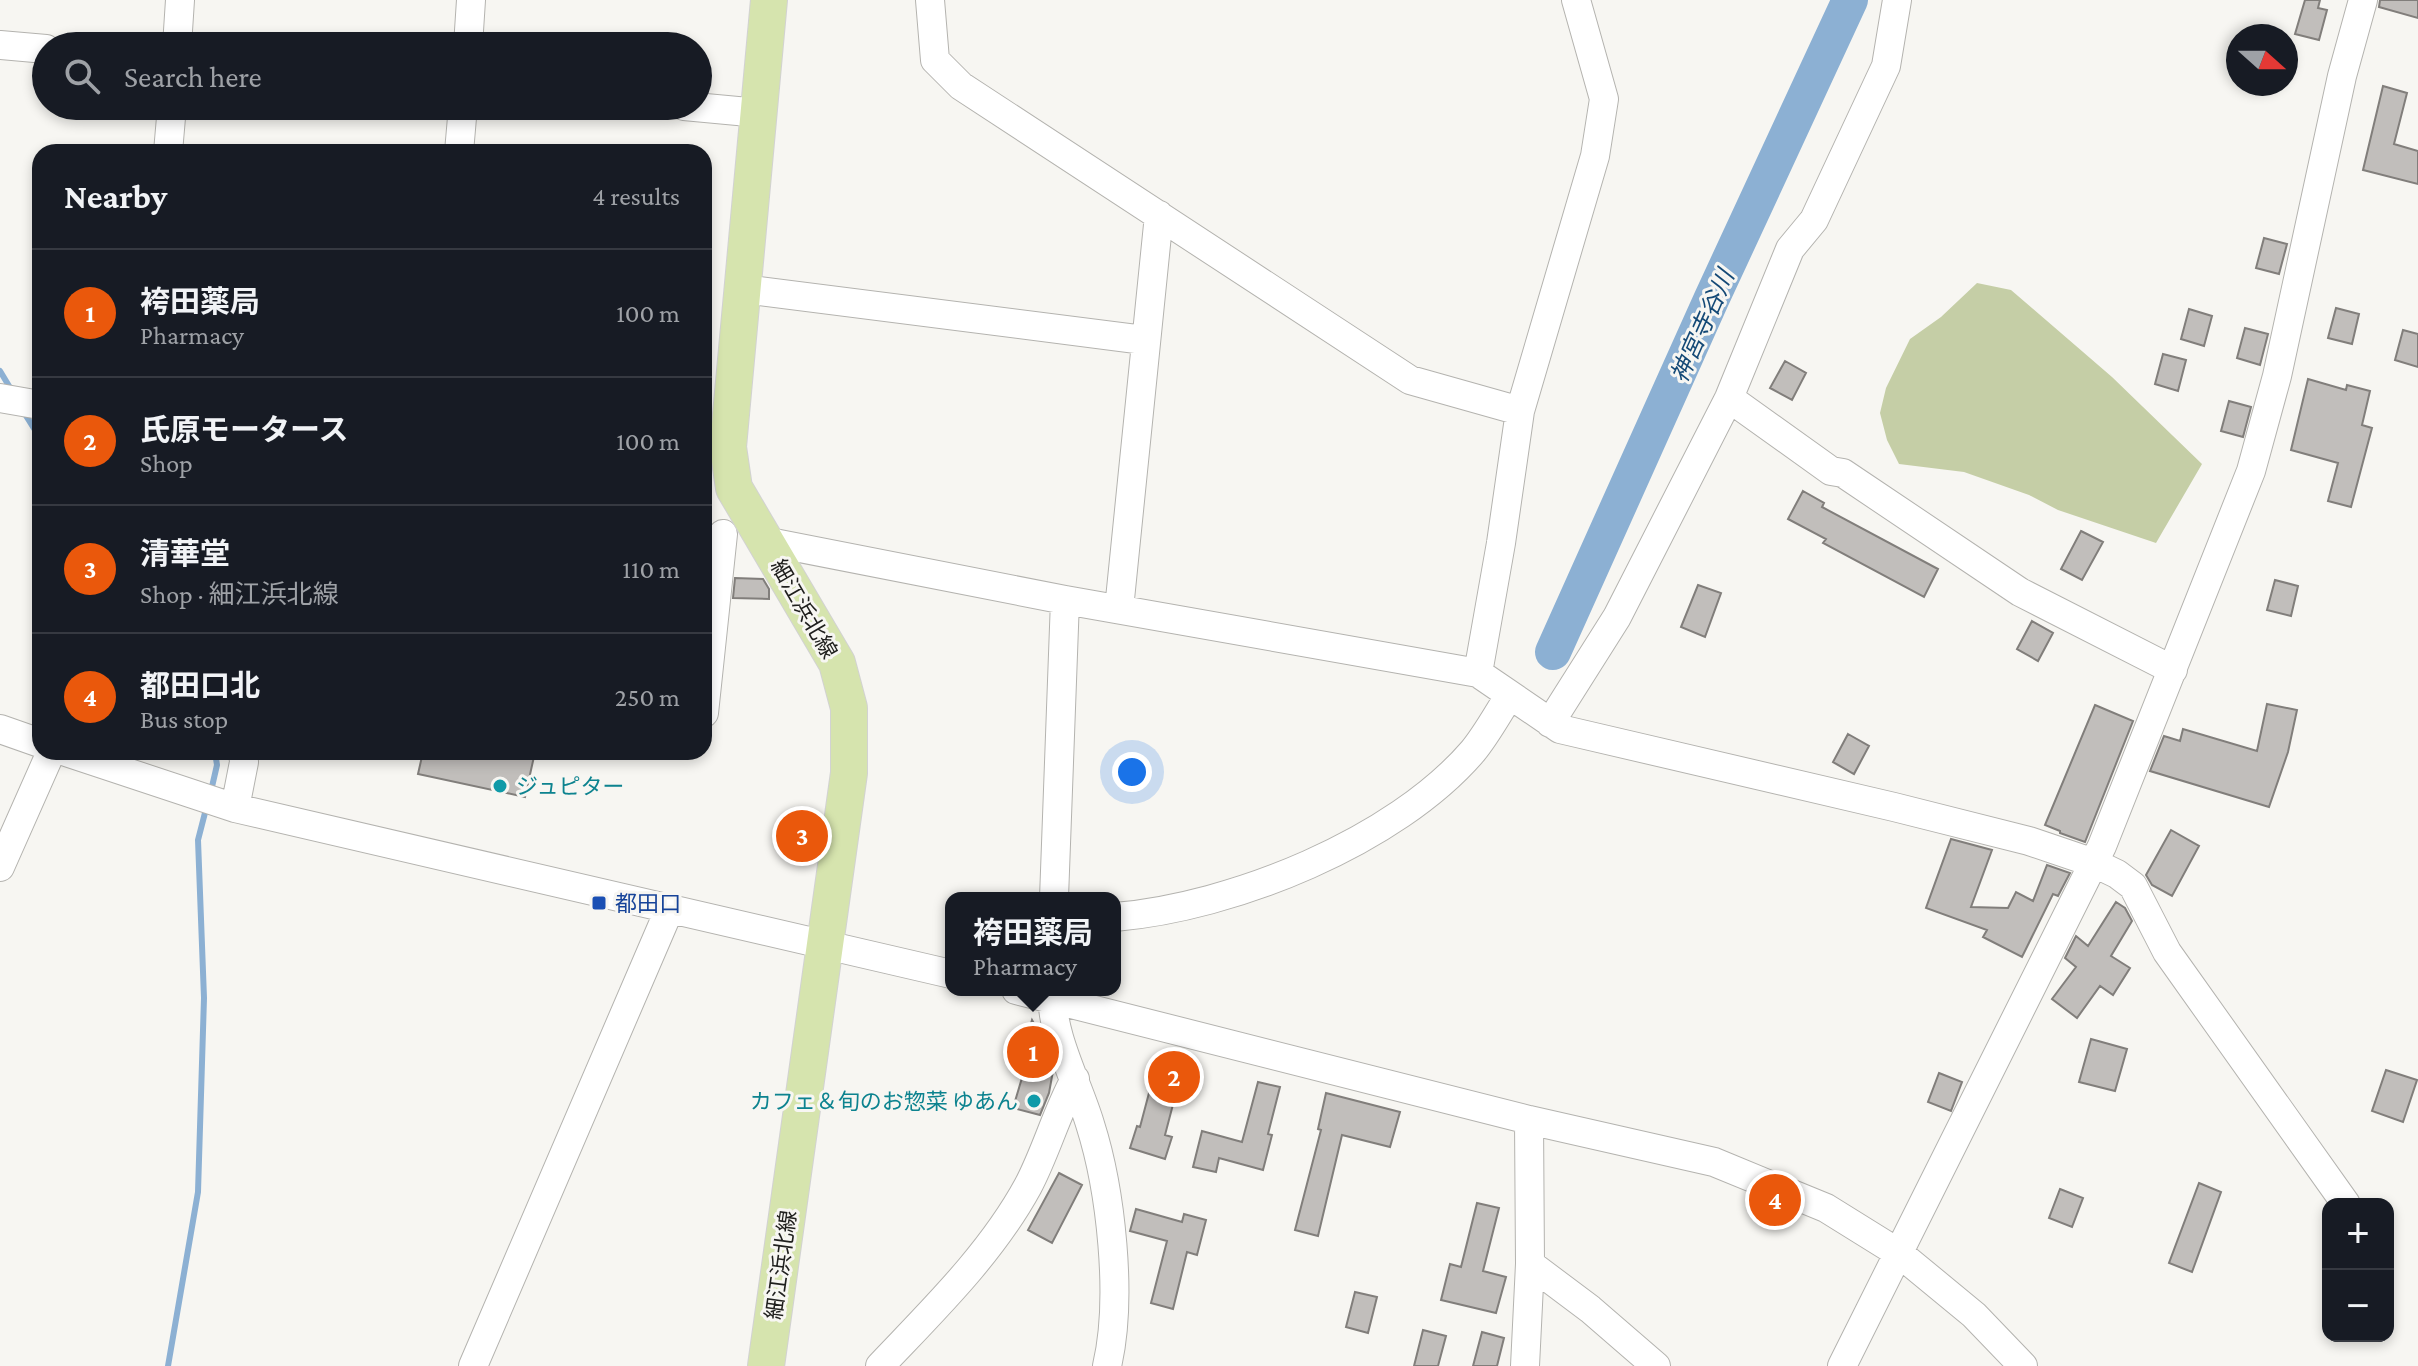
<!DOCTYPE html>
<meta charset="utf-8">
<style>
body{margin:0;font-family:"Crimson Pro","Noto Sans JP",serif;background:#20242c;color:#f1f3f6}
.controls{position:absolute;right:24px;bottom:24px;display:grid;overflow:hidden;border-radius:16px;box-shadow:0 4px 12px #0003}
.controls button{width:72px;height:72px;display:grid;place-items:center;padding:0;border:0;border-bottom:2px solid #363941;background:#171b24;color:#f1f3f6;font:40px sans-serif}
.compass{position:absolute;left:2226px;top:24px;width:72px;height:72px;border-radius:50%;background:#171b24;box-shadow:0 4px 12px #0003;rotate:111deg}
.you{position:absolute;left:1132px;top:772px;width:28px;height:28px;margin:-20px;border:6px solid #fff;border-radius:50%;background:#1a73e8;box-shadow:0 0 0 12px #1a73e833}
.badge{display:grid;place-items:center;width:52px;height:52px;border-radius:50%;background:#ea580c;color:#fff;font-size:26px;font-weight:700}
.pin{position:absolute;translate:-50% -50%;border:4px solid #fff;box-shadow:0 2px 8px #0006}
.popup{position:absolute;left:945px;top:892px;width:176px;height:104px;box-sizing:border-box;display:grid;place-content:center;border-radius:16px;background:#171b24;filter:drop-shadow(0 2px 6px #0005);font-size:26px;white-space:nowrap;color:#9ea1a6}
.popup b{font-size:30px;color:#f1f3f6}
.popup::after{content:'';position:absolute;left:50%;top:100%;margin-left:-16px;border:16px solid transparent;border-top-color:#171b24}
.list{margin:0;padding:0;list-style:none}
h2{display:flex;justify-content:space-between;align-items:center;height:104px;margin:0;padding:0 32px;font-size:34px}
h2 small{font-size:26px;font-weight:400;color:#9ea1a6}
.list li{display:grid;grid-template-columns:52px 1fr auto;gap:24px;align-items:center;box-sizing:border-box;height:128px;padding:0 32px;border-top:2px solid #363941}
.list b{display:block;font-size:30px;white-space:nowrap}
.list p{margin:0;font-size:26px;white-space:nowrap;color:#9ea1a6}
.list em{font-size:26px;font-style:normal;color:#9ea1a6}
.icon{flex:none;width:44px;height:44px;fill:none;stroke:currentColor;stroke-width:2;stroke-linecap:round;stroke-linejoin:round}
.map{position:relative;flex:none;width:2418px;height:1366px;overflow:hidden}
.search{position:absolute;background:#171b24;box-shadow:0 4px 12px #0003;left:32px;top:32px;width:680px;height:88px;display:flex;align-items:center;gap:20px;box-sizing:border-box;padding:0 28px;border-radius:44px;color:#9ea1a6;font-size:30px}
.panel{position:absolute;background:#171b24;box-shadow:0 4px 12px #0003;left:32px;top:144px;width:680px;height:616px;border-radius:24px}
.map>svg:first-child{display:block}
.green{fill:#c5cea6}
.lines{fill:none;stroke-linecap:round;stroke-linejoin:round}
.stream{stroke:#8cb0d3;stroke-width:6}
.river{stroke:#8cb0d3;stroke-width:36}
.building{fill:#c1bebb;stroke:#817e7b;stroke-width:2}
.minor-casing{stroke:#b4b3af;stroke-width:30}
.major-casing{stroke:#d2d2d2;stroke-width:38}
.minor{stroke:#fff;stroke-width:28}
.major{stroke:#d6e4ae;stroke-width:36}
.culture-dot{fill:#0f9aa8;stroke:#f7f6f2;stroke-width:3}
.transit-dot{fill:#1a4fb4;stroke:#f7f6f2;stroke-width:3}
.labels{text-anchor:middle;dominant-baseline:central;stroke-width:6;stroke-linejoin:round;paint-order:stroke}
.street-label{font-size:22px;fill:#20201e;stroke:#f7f6f2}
.culture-label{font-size:22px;fill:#0d838f;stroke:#f7f6f2;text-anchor:start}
.transit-label{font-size:22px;fill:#164399;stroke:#f7f6f2;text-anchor:start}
.water-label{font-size:24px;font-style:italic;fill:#144976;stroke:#f7f6f2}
</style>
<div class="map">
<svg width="2418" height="1366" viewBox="0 0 2418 1366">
<rect width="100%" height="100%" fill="#f7f6f2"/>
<path class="green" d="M1977 283 2011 290 2112 377 2202 464 2156 543 2058 510 2029 495 1964 472 1899 464 1887 440 1880 413 1886 388 1910 339 1941 317Z"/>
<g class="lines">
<path class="stream" d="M0 371 12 391
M23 411 40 438
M211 791 217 765 215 752
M168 1366 198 1192 204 998 198 840 207 805"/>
<path class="river" d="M1553 652 1711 300 1850 0"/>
</g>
<path class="building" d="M2305 0H2320L2318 8 2327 10 2319 40 2295 34Z
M2380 0H2418V18L2379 7Z
M2383 86 2407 93 2394 144 2418 151V184L2363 170Z
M2264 238 2287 244 2279 274 2256 268Z
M2336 308 2359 314 2352 344 2328 338Z
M2189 309 2212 316 2204 346 2181 339Z
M2245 328 2268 334 2260 365 2237 358Z
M2403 330 2418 334V367L2395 360Z
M2163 354 2186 360 2178 391 2155 384Z
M1785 361 1806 373 1792 400 1770 388Z
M2308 379 2346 390 2347 385 2370 391 2362 425 2372 428 2351 507 2328 501 2338 463 2291 450Z
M2229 401 2251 407 2243 437 2221 431Z
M1803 491 1824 503 1822 507 1938 569 1924 597 1823 543 1826 539 1788 519Z
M2081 531 2103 542 2082 580 2061 569Z
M735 578 763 579 769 589V599L733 598Z
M2275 580 2298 586 2291 616 2267 610Z
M1698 585 1721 593 1705 637 1681 627Z
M2032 621 2053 633 2038 661 2017 649Z
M2267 704 2297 710 2288 752 2269 807 2150 771 2164 736 2180 741 2183 729 2257 751Z
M2095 705 2133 721 2085 842 2060 833V831L2045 825Z
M1848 734 1869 746 1854 774 1833 762Z
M423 752H535L525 797 418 774Z
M2171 830 2199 846 2172 896 2152 885 2146 875Z
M1951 839 1992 850 1971 907 2008 908 2016 892 2033 901 2047 865 2070 873 2058 896 2053 894 2022 957 1983 937 1987 930 1926 908Z
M2116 902 2125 908 2132 921 2111 956 2130 968 2113 995 2100 986 2077 1018 2052 999 2076 967 2065 958 2076 936 2088 946Z
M1032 1020 1041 1036 1049 1067 1053 1071 1049 1093 1040 1115 1013 1108 1027 1061 1020 1060Z
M2091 1039 2127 1049 2115 1091 2079 1082Z
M1162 1060 1193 1067 1185 1095 1176 1093 1165 1135 1172 1137 1165 1159 1130 1148 1137 1126 1140 1127 1149 1093 1153 1094Z
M2386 1070 2417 1080 2403 1122 2372 1111Z
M1939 1073 1962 1082 1951 1111 1928 1102Z
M1258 1082 1280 1087 1268 1134 1272 1135 1263 1170 1219 1158 1216 1172 1193 1167 1202 1131 1242 1142Z
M1326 1093 1400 1112 1390 1147 1342 1135 1318 1236 1295 1230 1321 1130 1318 1129Z
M1059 1173 1082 1185 1052 1243 1028 1230Z
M2199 1183 2221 1192 2192 1272 2169 1263Z
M2060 1189 2083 1198 2072 1227 2049 1218Z
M1477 1203 1499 1208 1483 1271 1506 1277 1496 1313 1441 1300 1450 1264 1461 1267Z
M1136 1209 1182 1222 1184 1214 1206 1220 1197 1255 1187 1252 1173 1309 1151 1303 1167 1241 1130 1231Z
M1355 1292 1377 1297 1368 1333 1346 1327Z
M1423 1330 1446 1336 1438 1366H1414Z
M1482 1332 1504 1338 1497 1366H1473Z"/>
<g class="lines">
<defs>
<path id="minor" d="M930 0 935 60 961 86 1410 380 1520 411
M0 45 46 49
M177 46 180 0
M468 46 471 0
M684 106 759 113
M168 152 172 106
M459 152 463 106
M744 289 1144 340
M0 398 40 405
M1729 398 1831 471 1843 473 2020 592 2173 670
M764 541 1065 600 1478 673 1560 729 1894 807 2029 841 2094 863 2117 874 2133 886 2167 952 2346 1204
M1119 609 1159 215
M1478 673 1501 543 1520 411 1595 156 1604 99 1576 0
M704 713 723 534
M1550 723 1617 617 1729 398 1790 249 1814 220 1886 66 1897 0
M0 729 40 743
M66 752 235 808 951 974
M235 808 244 762 243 752
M0 867 51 752
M1054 898 1065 600
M1115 917C1233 907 1395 842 1473 751 1487 734 1498 713 1510 695
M1016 990 1529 1120 1714 1162 1826 1208 1900 1254 1974 1315 2023 1366
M1052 990C1051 1036 1077 1081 1090 1124 1111 1190 1123 1298 1107 1366
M1530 1264 1590 1309 1656 1366
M473 1366 670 908
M880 1366C933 1310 991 1254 1028 1186 1046 1152 1056 1114 1075 1079
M1525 1366 1530 1264 1529 1120
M1842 1366 2102 846 2251 471 2277 376 2342 76 2363 0"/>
<path id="major" d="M766 1366 849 773V708L837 663 734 488 728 447 769 0"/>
</defs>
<use href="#minor" class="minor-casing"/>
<use href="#major" class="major-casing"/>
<use href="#minor" class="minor"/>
<use href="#major" class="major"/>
</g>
<g class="culture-dot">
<circle cx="500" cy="786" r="8"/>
<circle cx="1034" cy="1101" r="8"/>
</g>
<rect class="transit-dot" x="591" y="895" width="16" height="16" rx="4"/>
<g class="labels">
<g class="street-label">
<text transform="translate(804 609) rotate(60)">細江浜北線</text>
<text transform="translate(781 1265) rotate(-82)">細江浜北線</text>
</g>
<g class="culture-label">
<text x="516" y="786">ジュピター</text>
<text x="1018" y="1101" text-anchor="end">カフェ＆旬のお惣菜 ゆあん</text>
</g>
<g class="transit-label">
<text x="615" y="903">都田口</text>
</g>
<g class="water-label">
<text transform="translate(1702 326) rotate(-66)">神宮寺谷川</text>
</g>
</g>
</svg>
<div class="controls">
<button>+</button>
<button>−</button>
</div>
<svg class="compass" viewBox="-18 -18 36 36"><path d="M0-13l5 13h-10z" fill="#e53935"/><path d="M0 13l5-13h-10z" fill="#9ea1a6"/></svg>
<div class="you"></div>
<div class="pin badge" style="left:1033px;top:1052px">1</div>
<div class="popup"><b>袴田薬局</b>Pharmacy</div>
<div class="pin badge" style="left:1174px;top:1077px">2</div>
<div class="pin badge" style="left:802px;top:836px">3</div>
<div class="pin badge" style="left:1775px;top:1200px">4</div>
<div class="search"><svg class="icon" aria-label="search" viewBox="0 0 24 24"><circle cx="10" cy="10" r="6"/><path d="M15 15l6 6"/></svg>Search here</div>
<section class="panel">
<h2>Nearby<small>4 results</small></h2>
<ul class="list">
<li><span class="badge">1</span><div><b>袴田薬局</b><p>Pharmacy</p></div><em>100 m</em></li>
<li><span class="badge">2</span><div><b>氏原モータース</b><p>Shop</p></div><em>100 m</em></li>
<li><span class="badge">3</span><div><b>清華堂</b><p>Shop · 細江浜北線</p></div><em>110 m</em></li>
<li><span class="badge">4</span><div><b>都田口北</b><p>Bus stop</p></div><em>250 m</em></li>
</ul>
</section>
</div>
